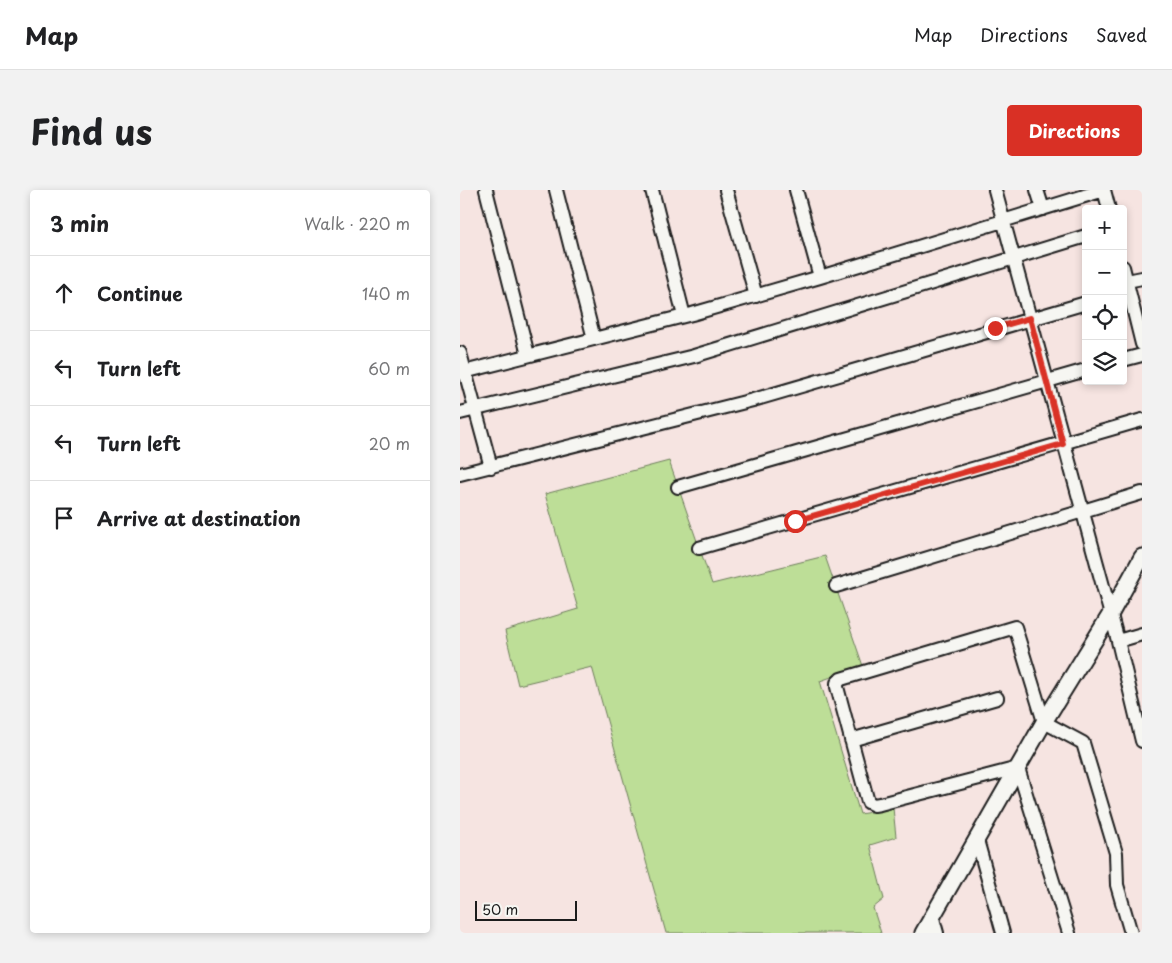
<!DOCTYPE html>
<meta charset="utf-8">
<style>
body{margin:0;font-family:"Playpen Sans",sans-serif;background:#f2f2f2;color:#202124}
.controls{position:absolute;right:15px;top:15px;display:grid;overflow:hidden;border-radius:5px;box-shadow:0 2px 8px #0003}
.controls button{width:45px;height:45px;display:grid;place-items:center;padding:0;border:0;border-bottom:1px solid #e0e0e0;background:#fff;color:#202124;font:25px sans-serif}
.scale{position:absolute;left:15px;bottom:12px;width:102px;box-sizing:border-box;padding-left:5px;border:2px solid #1c1c1c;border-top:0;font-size:14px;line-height:18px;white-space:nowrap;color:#1c1c1c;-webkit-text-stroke:4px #f6f6f2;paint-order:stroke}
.stop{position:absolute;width:15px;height:15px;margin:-11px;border:4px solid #d93025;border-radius:50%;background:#fff}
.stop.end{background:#d93025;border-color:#fff;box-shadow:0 1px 5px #0008}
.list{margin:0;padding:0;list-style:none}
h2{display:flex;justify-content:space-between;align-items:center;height:65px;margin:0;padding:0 20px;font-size:21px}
h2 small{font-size:16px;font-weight:400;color:#757577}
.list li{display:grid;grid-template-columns:32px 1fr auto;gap:15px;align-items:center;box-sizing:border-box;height:75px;padding:0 20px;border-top:1px solid #e0e0e0}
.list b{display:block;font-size:19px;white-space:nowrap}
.list em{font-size:16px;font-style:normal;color:#757577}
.icon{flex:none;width:28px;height:28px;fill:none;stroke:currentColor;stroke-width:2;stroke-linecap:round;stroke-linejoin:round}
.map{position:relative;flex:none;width:682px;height:743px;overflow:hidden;border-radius:5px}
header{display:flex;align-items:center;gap:30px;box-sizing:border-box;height:70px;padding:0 25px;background:#fff;border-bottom:1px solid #e0e0e0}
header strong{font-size:24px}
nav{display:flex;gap:28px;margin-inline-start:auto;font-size:18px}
.intro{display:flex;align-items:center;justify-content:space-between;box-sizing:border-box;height:120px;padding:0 30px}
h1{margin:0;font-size:35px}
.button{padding:12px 22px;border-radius:5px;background:#d93025;color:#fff;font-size:18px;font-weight:700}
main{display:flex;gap:30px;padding:0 30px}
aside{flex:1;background:#fff;border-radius:5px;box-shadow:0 2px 8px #0003}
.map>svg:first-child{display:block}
.green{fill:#bdde97;stroke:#6c7d5a}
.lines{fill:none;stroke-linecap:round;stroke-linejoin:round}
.minor-casing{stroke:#1c1c1c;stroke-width:16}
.tertiary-casing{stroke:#1c1c1c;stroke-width:19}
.minor{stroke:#f6f6f2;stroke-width:12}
.tertiary{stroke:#f6f6f2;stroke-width:15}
.route{stroke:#d93025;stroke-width:6}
</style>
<header>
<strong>Map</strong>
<nav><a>Map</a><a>Directions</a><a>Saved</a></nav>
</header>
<div class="intro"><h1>Find us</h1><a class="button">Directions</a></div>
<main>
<aside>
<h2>3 min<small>Walk · 220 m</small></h2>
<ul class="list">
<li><svg class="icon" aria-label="ahead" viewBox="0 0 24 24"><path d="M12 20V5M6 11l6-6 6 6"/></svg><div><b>Continue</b></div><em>140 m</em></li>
<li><svg class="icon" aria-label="left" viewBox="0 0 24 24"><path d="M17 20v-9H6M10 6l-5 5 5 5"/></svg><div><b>Turn left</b></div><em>60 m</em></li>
<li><svg class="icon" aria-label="left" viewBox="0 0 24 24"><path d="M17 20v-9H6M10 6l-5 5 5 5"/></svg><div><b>Turn left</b></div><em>20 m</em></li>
<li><svg class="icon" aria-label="arrive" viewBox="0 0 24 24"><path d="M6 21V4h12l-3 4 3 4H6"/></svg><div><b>Arrive at destination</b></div></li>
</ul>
</aside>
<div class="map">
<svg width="682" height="743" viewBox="0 0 682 743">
<rect width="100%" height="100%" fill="#f6e4e1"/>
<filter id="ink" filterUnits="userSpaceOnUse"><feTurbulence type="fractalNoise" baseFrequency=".02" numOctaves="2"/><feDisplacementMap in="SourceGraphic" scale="10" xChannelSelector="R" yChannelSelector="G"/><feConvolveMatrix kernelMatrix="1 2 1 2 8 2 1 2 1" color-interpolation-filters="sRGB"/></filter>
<g filter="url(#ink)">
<path class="green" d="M209 271 252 394 365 366 403 476 360 491 400 624 433 618 436 647 410 655 424 709 413 718 421 743H206L132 477 58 495 45 441 118 419 85 304Z"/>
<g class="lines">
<defs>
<path id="minor" d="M26 0 68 165
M96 0 134 149
M192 0 224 126
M266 0 296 106
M336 0 360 87
M535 0 658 451 682 551
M577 0 583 19
M644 0 649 19
M663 77 682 154
M667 91 682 88
M0 163 31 277
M663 170 682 165
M0 183 232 124 360 87 644 0
M0 223 234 166 626 46
M0 284 293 210 626 113
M218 297 626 180
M239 358 682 230
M376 396 682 303
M658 451 682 444
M391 550 537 508
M517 650 543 743
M472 725 477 743
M609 743 558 578 420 614 414 615 408 612 377 497V493L381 489 555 437 584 532 623 553 656 663 657 695 671 743"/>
<path id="tertiary" d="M463 743 584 532 650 425 682 367"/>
</defs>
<use href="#minor" class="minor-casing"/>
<use href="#tertiary" class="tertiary-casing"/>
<use href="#minor" class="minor"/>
<use href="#tertiary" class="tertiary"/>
</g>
</g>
<g class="lines" filter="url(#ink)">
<path class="route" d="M335 331 603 254 570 128 535 138"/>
</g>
</svg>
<div class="controls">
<button>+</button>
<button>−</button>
<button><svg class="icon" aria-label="locate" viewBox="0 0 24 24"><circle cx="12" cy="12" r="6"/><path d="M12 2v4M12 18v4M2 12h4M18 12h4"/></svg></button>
<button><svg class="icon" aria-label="layers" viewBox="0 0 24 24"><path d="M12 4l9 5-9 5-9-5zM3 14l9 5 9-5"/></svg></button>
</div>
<div class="scale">50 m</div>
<div class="stop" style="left:335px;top:331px"></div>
<div class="stop end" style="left:535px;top:138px"></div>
</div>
</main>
